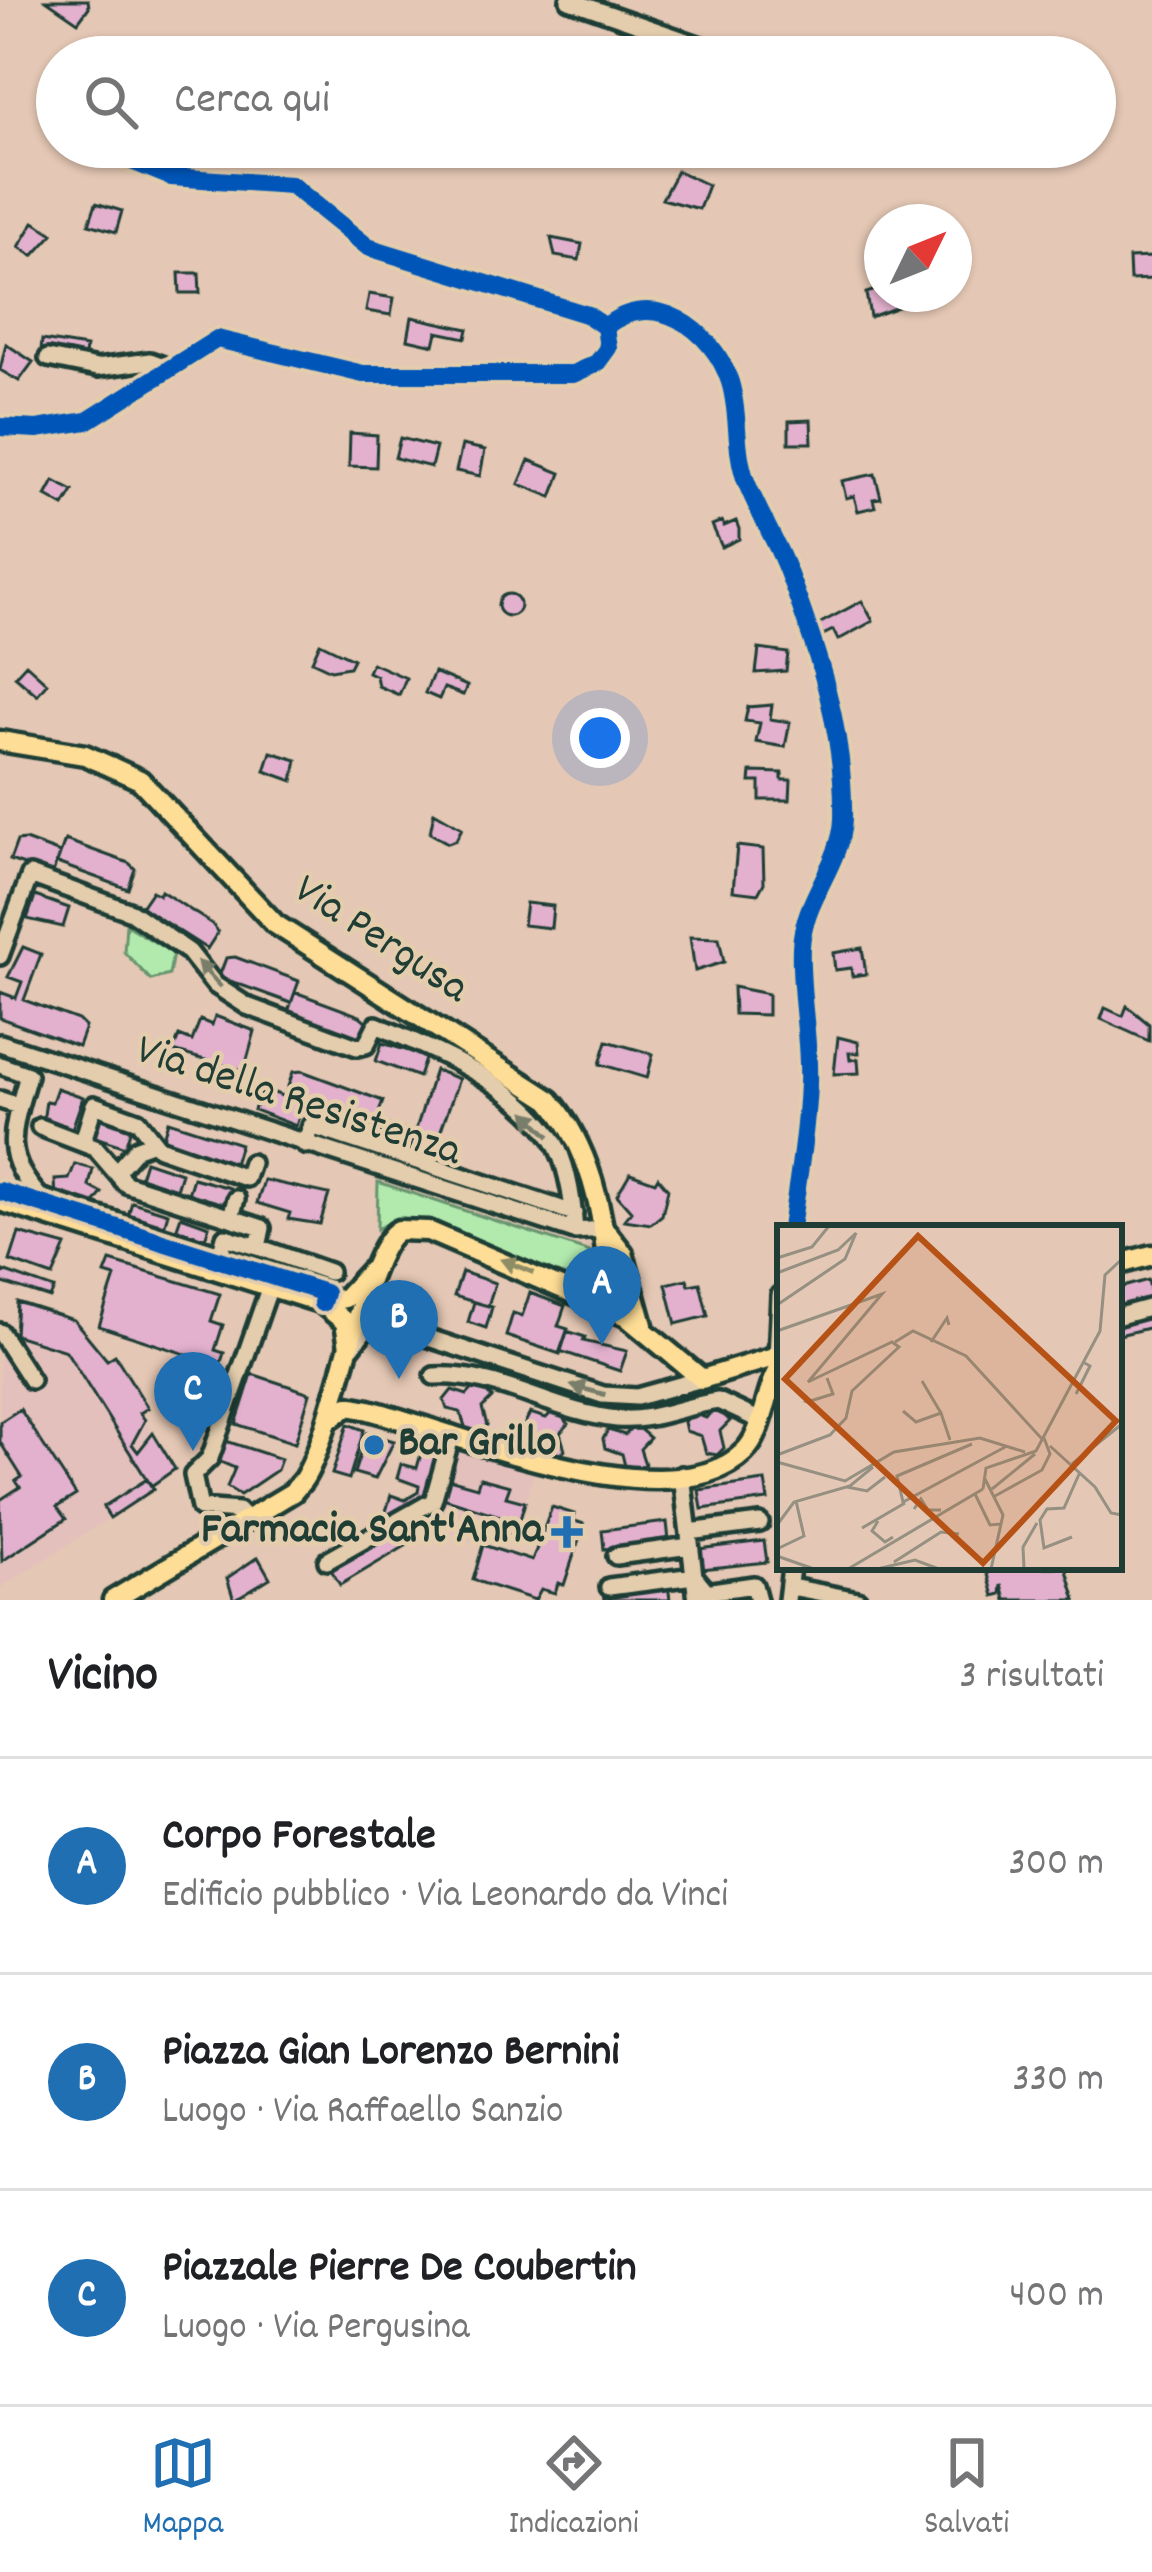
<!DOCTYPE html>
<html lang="it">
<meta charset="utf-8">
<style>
body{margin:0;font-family:Dekko,sans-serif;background:#f6f6f6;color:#202124}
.compass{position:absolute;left:864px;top:204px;width:108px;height:108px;border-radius:50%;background:#fff;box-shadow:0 3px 9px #0004;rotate:47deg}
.you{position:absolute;left:600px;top:738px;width:42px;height:42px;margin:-30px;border:9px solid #fff;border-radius:50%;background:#1a73e8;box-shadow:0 0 0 18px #1a73e833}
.badge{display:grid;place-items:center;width:78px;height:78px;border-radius:50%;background:#1f6fb2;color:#fff;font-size:39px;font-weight:700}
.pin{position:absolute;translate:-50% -99px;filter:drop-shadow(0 3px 6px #0008)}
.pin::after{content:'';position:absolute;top:63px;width:42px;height:36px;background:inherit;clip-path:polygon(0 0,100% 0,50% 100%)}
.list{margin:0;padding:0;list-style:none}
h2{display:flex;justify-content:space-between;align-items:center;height:156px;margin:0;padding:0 48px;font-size:51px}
h2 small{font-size:39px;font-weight:400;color:#757577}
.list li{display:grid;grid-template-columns:78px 1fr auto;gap:36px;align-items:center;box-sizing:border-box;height:216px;padding:0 48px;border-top:3px solid #e0e0e0}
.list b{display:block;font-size:45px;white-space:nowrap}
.list p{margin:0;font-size:39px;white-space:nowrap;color:#757577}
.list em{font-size:39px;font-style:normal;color:#757577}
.icon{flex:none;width:66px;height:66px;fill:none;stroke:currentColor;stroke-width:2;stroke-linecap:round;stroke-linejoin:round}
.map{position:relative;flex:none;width:1152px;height:1600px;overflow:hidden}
.search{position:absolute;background:#fff;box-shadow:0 3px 9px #0004;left:36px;right:36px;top:36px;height:132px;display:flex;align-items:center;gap:30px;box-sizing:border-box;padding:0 42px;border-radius:66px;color:#757577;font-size:45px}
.sheet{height:804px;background:#fff}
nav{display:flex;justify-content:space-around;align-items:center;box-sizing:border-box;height:168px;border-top:3px solid #e0e0e0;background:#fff;font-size:33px;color:#757577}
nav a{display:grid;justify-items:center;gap:6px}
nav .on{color:#1f6fb2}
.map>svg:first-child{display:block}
.built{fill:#e4c0bc}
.green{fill:#b2eaad;stroke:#689470;stroke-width:3}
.building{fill:#e3b1ce;stroke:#1f3d34;stroke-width:3}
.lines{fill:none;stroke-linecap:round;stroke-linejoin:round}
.minor-casing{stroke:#1f3d34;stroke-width:24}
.major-casing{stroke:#1f3d34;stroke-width:27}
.minor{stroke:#e4cdad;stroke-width:15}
.major{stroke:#fedd96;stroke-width:18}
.cycleway-casing{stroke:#e4cdad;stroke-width:26}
.cycleway{stroke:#0057b8;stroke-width:18}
.oneway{fill:#787e6a}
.oneway2{fill:#8e8d65}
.poi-dot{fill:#1f6fb2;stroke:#e4cdad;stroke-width:4.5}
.labels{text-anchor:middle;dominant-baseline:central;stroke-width:9;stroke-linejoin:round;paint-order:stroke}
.street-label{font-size:45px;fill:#1f3d34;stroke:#e4cdad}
.poi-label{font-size:45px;font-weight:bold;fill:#1f3d34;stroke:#e4cdad;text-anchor:start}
.inset-road{fill:none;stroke:#959081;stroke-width:3}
.view{fill:#b65216;fill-opacity:0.15;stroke:#b65216;stroke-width:6}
.inset-edge{fill:none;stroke:#1f3d34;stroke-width:6}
</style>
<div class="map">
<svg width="1152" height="1600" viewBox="0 0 1152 1600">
<rect width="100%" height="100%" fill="#e4c7b4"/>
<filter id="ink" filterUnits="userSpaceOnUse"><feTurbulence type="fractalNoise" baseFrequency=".00833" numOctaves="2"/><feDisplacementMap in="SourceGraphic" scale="24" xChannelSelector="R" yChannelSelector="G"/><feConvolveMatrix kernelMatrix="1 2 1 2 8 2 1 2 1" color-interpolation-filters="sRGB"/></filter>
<g filter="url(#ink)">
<path class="built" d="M17 1302 74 1320 106 1360 115 1355 148 1408 140 1414 175 1469 154 1489 0 1588V1348L28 1385 39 1377 15 1335Z
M456 1448 535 1471 515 1537 495 1548 432 1529Z"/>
<path class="green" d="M126 925 173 953 169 975 151 980 124 952Z
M378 1182 593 1253 600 1262 594 1279 574 1280 430 1221H393L377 1229Z"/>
<path class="building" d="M46 0H88L89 7 78 22Z
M677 171 708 185 699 209 662 199Z
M96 203 122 211 116 232 89 224Z
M34 222 53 234 33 256 19 247Z
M551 238 582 244 579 260 555 256Z
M1152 257V279L1130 280 1129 258Z
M179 273H199L200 293H180Z
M882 288V294H894L898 307 870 317 866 293Z
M369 294 394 298 391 315 366 311Z
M412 317 468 329 466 338 437 332 434 345 408 339Z
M42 340 86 347 85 356 41 350Z
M6 344 33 362 19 381 0 370Z
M811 420 812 443H789V421Z
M350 433 377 435 376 467 349 466Z
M400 438 436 447 431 467 395 458Z
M462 445 485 450 480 476 456 471Z
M529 460 561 473 552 497 519 484Z
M875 474 881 498 873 499 875 507 858 511 854 496 846 498 842 481Z
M54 481 73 491 64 506 46 496Z
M722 521 724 526 736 521 739 529V539L722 547 712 525Z
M498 605a11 11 0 1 1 22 0a11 11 0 1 1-22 0Z
M862 601 873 621 838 640 833 630 821 636 815 626Z
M320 643 353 659 349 667 331 670 312 661Z
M759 649 788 653 786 671 756 673Z
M372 663 406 678 399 695 378 686 376 676 368 672Z
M26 664 47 683 37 695 15 676Z
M434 672 467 686 463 695 444 688 439 699 425 693Z
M772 705 770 719 790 722 785 747 756 742 760 723 745 721 748 707Z
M271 752 297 760 293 781 265 771Z
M751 772 782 773V780H791L790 800H760V782H750Z
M434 812 462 828 456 840 448 843 430 833Z
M25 840 60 853 52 875 10 860 17 841Z
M65 840 129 863 135 869 128 889 57 863Z
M737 846 763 849 764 883 758 894 733 891Z
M152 891 159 895 161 891 212 924 218 932 207 949 141 907Z
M35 896 69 908 63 927 27 919Z
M526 903 553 906 551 928 523 925Z
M690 937 719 938 724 962 695 971Z
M23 947 41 954 24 1000 78 1020 85 1027 78 1046 0 1018V992L16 998 22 982 8 977Z
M862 948 866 974 852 976 851 968 835 970 833 953Z
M235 957 299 981 291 1003 219 977 226 958Z
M733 987 768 994V1015L734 1014Z
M295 992 360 1016 367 1022 360 1041 287 1015Z
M1127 1006 1149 1024V1041L1101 1019 1105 1008 1123 1016Z
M215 1016 255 1031 244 1071 173 1051 179 1036 192 1041 200 1020 212 1025Z
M838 1037 858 1042 859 1053H849L850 1060 858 1059 859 1073 834 1074Z
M607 1041 653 1054 647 1078 600 1064Z
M382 1043 426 1056 419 1077 376 1061Z
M435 1070 459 1079 430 1161 408 1154Z
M302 1071 383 1101 375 1124 286 1092 293 1072Z
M57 1088 83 1097 71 1132 43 1122 46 1101 52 1102Z
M269 1091 303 1104 296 1126 254 1110 261 1092Z
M311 1101 413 1133 409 1142 310 1106Z
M95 1117 131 1128 125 1147 89 1135Z
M168 1121 240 1144 234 1164 162 1141Z
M145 1161 181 1173 176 1189 140 1177Z
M75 1164 93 1169 89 1186 102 1193 90 1209 73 1197 56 1198 55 1180 69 1179Z
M630 1173 655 1182 658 1177 668 1189 662 1215 651 1224 624 1220 631 1211 617 1195Z
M193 1178 230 1188 225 1204 188 1194Z
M264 1180 329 1194 320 1224 288 1219 290 1213 257 1203Z
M132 1202 168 1213 163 1230 127 1219Z
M181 1216 209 1226 203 1245 174 1236Z
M19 1233 66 1246 53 1276 10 1261Z
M110 1261 220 1294 211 1321 223 1325 215 1350 224 1353 218 1371 197 1364 198 1358 99 1326 115 1277 105 1274Z
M3 1271 54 1289 50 1298 0 1282Z
M462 1272 495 1283 488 1306 454 1296Z
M687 1279 689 1285 700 1283 708 1316 676 1324 666 1284Z
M1148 1280 1152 1299 1119 1308V1288Z
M530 1293 565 1306 558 1326 568 1329 560 1354 506 1336 513 1313 522 1316Z
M17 1302 74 1320 107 1360 115 1355 148 1408 140 1413 145 1420 132 1444 138 1452 153 1433 175 1469 151 1486 66 1351 15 1335Z
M474 1302 492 1307 486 1328 468 1322Z
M1152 1315V1327L1119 1335V1323Z
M567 1331 585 1337 583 1341 627 1351 620 1371 560 1351Z
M252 1374 310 1393 295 1443 236 1424Z
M478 1383 492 1398 482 1408 487 1425 478 1432 466 1429 460 1412 447 1409 444 1400 452 1390 467 1395Z
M716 1407 730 1421 720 1431 724 1448 717 1455 706 1453 701 1436 686 1431 684 1422 690 1412 706 1418Z
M20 1409 76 1495 57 1507 66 1519 2 1561 0 1500 20 1487 16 1481 22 1477 0 1442V1422Z
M555 1409 569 1424 560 1433 565 1450 556 1459 546 1454 541 1439 525 1432V1423L530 1413 546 1418Z
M348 1424 364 1430 349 1479 332 1474Z
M635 1425 650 1438 640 1449 645 1464 636 1472 626 1470 622 1454 605 1448 603 1439 608 1430 625 1435Z
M367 1433 394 1441 375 1479 354 1473Z
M226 1441 281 1459 277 1470 240 1495 227 1487 235 1468 218 1461Z
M422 1450 436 1455 425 1495 383 1521 391 1495 405 1500 418 1492 419 1486 397 1478 401 1464 417 1468Z
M480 1478 510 1486 506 1497 525 1502 515 1537 496 1531 500 1516 443 1498 449 1479 477 1487Z
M147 1479 154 1489 110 1518 103 1507Z
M765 1481 768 1500 702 1509 699 1490Z
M552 1507 574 1514 572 1520 584 1524 564 1585 558 1583 555 1593 541 1589 535 1600 473 1580 483 1545 532 1561Z
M667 1522 669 1541 604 1549 602 1530Z
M404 1524 414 1541 340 1585 330 1568Z
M764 1541 767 1562 701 1569 698 1549Z
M258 1557 270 1578 234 1600 227 1578Z
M995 1567H1066L1076 1600H1006L1002 1585 1001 1594 994 1596 987 1571Z
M668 1584 670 1600H604L603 1592Z"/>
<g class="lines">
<defs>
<path id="minor" d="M569 0 733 57
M605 327C653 287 713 329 730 382 740 415 734 448 746 481 758 512 776 540 788 572 818 651 845 732 843 819 841 865 803 899 801 947 799 992 810 1038 808 1083 806 1132 798 1180 791 1228
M48 358 97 368 150 361 169 368
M0 427 37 429 87 421 217 339 363 374H573L597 363 608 348 605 327 588 315 368 247 291 185 171 177 97 147
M0 956 30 875 131 912 189 952 215 985 247 1006 357 1047 366 1045 376 1025C434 1050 518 1084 553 1140 568 1164 573 1203 575 1231
M0 1043 575 1231 604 1229
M0 1065 28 1075C13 1129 0 1154 40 1197L220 1254
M0 1100 19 1106
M40 1127 95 1148 126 1184 262 1228 258 1247 225 1237 219 1259
M83 1141 94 1105 138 1121 159 1148 246 1178 251 1163
M305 1145 311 1126 574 1213
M116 1172 137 1148 151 1143
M231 1217 236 1199
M258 1247 329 1272
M1119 1316 1152 1307
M0 1332 31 1380
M352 1347 369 1325 383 1323 603 1395 637 1397 702 1379
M777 1356 780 1295
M434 1376C498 1372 554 1413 617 1419 654 1422 682 1406 718 1401L759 1420
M682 1475 694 1576 714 1600
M246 1520 238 1511 200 1508 193 1475 210 1458 270 1286
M689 1532 760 1523
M616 1556 690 1546
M327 1561 433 1501 452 1434
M609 1587 694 1576 697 1600
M791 1587 858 1600
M705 1592 754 1585 758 1600
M787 1600 791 1567"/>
<path id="major" d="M0 741 85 755 140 780 275 924 550 1100C588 1145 605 1212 607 1271L591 1288 573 1286
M0 1201 322 1303 345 1322 349 1347
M605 1230 623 1253 643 1325
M1119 1264 1152 1255
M322 1303 345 1298 370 1271
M331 1418 348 1406 369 1410C454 1432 671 1524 744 1452 765 1431 764 1393 780 1368
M113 1600 293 1492 303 1480C335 1433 363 1247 399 1230L428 1231 626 1316 702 1379 780 1355"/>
</defs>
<use href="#minor" class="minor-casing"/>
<use href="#major" class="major-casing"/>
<use href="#minor" class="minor"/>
<use href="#major" class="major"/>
<defs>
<path id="cycleway" d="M605 327C653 287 713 329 730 382 740 415 734 448 746 481 758 512 776 540 788 572 818 651 845 732 843 819 841 865 803 899 801 947 799 992 810 1038 808 1083 806 1132 798 1180 791 1228
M0 427 37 429 87 421 217 339 363 374H573L597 363 608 348 605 327 588 315 368 247 291 185 171 177 97 147
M0 1191 325 1293 322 1303"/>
</defs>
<use href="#cycleway" class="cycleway-casing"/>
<use href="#cycleway" class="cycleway"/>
</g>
<defs><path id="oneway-solid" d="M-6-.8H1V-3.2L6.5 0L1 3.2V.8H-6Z" transform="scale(3)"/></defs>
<g class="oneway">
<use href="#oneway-solid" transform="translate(209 974) rotate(-132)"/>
<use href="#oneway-solid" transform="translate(537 1124) rotate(-135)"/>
<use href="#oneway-solid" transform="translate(588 1390) rotate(-165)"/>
</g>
<use class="oneway2" href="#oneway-solid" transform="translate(517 1266) rotate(-158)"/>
</g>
<g class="poi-dot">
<circle cx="374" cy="1445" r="12"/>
<path d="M561 1514h12v12h12v12h-12v12h-12v-12h-12v-12h12z"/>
</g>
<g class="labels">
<g class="street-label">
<text transform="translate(380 941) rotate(33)">Via Pergusa</text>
<text transform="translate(298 1103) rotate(18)">Via della Resistenza</text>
</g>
<g class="poi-label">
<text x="398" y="1445">Bar Grillo</text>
<text x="543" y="1532" text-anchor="end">Farmacia Sant'Anna</text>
</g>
</g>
<g transform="translate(777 1225)">
<rect width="345" height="345" fill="#e4c7b4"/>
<path class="inset-road" d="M0 33 35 22 52 1M0 48 61 25 79 8 68 34 0 80M0 106 105 69 31 157 115 117 122 122 75 166 69 193 53 210 0 230M118 117 136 106 189 131 265 214M154 117 170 93 172 100M145 156 164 188M299 169 313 141 306 137M38 180 30 177 56 169 50 153M126 186 139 197 164 188 173 215M195 219 120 251 126 277 230 221M273 221 318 262 334 288 345 290M0 237 68 256 117 227 203 213 248 227M295 239 345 199M208 254 226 290 214 344M70 262 90 266 108 252M206 264 209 243 259 226 323 106 328 50 345 34M215 264 258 229M198 269 213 300 224 299M218 271 265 245 273 229 267 213M137 284 144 274 151 285H164M101 296 95 306 108 317 116 312M0 300 17 277 73 261 96 242M85 303 128 278M295 312 267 323 263 295 270 284 287 283 303 247M0 324 27 311 19 276M0 331 37 344M117 337 164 307 182 309M71 344 206 264M100 344 138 335 162 344M247 344 246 322 260 298"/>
<path class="view" d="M141 11 339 196 206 338 8 154Z"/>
<rect width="345" height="345" class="inset-edge"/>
</g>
</svg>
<svg class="compass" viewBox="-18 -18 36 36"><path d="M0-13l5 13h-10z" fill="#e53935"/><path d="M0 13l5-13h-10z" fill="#757577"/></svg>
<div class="you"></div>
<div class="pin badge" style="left:602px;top:1345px">A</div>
<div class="pin badge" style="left:399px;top:1379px">B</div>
<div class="pin badge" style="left:193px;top:1451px">C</div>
<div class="search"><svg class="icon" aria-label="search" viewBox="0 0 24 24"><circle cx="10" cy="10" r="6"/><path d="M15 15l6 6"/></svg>Cerca qui</div>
</div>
<section class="sheet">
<h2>Vicino<small>3 risultati</small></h2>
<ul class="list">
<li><span class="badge">A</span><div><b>Corpo Forestale</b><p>Edificio pubblico · Via Leonardo da Vinci</p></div><em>300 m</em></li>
<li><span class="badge">B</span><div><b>Piazza Gian Lorenzo Bernini</b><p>Luogo · Via Raffaello Sanzio</p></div><em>330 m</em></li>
<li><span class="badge">C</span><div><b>Piazzale Pierre De Coubertin</b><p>Luogo · Via Pergusina</p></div><em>400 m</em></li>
</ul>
</section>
<nav>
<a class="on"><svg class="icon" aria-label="map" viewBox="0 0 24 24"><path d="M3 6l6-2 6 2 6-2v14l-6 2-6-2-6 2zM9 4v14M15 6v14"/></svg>Mappa</a>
<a><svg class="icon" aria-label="directions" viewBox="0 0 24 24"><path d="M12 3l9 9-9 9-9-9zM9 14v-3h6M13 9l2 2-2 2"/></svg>Indicazioni</a>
<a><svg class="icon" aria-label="saved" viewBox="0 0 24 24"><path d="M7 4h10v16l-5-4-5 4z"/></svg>Salvati</a>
</nav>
